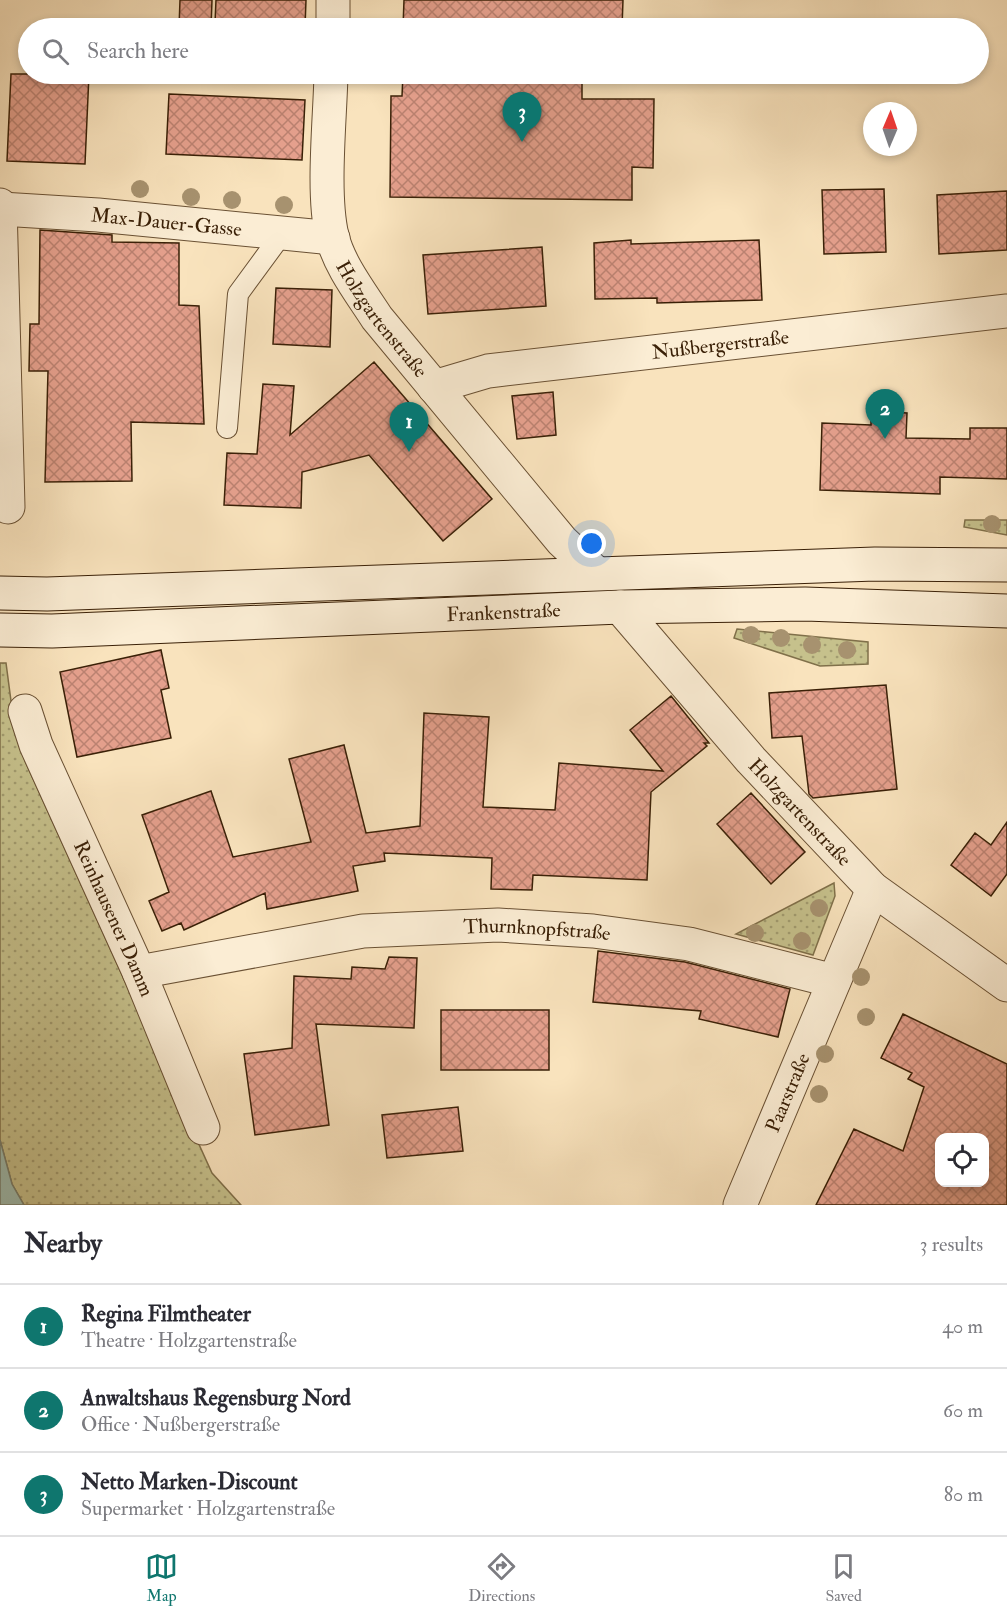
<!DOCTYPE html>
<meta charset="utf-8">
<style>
body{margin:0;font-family:"IM FELL Double Pica",serif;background:#f7f7f7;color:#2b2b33}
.controls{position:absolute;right:18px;bottom:18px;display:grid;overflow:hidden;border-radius:12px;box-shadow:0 3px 9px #0003}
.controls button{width:54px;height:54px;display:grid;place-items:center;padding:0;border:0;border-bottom:2px solid #e1e1e2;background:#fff;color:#2b2b33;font:30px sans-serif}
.compass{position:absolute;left:863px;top:102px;width:54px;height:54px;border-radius:50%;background:#fff;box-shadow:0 3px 9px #0003;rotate:2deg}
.you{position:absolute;left:592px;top:544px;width:21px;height:21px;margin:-15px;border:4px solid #fff;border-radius:50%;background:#1a73e8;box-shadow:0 0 0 9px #1a73e833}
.badge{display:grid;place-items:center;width:39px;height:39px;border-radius:50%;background:#0f766e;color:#fff;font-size:20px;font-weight:700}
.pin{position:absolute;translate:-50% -50px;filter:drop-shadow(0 2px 3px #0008)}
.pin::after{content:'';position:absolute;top:32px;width:21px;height:18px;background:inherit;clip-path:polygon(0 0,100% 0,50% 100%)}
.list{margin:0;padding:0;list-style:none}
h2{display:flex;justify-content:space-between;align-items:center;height:78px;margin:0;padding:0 24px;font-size:26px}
h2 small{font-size:20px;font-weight:400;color:#7c7c81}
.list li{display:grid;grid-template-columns:39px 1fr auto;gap:18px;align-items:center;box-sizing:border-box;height:84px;padding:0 24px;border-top:2px solid #e1e1e2}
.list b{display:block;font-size:22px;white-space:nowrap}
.list p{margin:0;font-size:20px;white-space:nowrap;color:#7c7c81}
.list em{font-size:20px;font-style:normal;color:#7c7c81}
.icon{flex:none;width:33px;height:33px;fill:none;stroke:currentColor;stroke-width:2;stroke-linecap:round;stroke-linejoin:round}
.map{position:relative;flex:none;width:1007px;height:1205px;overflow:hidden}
.search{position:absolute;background:#fff;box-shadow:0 3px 9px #0003;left:18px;right:18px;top:18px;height:66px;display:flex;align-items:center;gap:15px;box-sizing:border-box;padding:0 21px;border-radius:33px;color:#7c7c81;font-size:22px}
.sheet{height:330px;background:#fff}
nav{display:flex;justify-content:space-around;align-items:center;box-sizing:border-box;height:84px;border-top:2px solid #e1e1e2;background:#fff;font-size:16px;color:#7c7c81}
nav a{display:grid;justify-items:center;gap:3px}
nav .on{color:#0f766e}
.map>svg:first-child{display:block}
.grass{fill:url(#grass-dots);stroke:#80704a;stroke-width:1.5}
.water{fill:#9ebeb2;stroke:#767f6e;stroke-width:1.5}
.building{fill:url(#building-cross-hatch);stroke:#3a2007;stroke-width:1.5;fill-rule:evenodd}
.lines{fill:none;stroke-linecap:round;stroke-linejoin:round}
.service-casing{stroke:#6a5134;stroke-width:22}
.minor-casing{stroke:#6a5134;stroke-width:35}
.secondary-casing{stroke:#3a2007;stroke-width:35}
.service{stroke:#fbedd4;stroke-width:20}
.minor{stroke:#fbedd4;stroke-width:33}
.secondary{stroke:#fbedd4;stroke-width:33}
.tree{fill:#a7926f}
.labels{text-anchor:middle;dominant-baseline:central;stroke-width:4.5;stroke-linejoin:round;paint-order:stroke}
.street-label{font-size:20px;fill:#3a2007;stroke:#fbedd4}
</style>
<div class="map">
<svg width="1007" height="1205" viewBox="0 0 1007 1205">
<defs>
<pattern id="grass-dots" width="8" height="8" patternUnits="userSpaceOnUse" patternTransform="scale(1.5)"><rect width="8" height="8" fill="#c6c18c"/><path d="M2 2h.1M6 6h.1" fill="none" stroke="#a29c70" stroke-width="1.8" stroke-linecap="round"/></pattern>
<pattern id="building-cross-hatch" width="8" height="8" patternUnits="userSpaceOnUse" patternTransform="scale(1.5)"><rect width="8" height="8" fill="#e5a08d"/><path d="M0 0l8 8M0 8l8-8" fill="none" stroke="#bb8271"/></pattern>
</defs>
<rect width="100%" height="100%" fill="#f9e3bd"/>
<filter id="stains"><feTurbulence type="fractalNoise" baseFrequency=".00333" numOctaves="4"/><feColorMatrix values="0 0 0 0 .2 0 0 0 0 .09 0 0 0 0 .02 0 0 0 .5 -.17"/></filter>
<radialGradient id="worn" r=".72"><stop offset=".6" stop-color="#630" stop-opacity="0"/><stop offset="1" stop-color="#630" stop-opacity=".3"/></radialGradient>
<path class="grass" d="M965 520H1007V535L964 527Z
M737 629 868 642V664L820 666 734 638Z
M0 663H6L13 716 25 761 212 1173 241 1205H24L12 1184 0 1140Z
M834 883 835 896 813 955 736 934Z"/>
<path class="water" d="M0 1140 12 1184 24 1205H0Z"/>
<path class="building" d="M180 0H212L211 28H179Z
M216 0H306L305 27 215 23Z
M404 0H623L622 28H403Z
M11 74H89L85 164 7 161Z
M403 74H582V99H654L653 168 632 167V200L390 197 391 96H402Z
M169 94 305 100 302 160 166 154Z
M884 189 886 252 824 254 822 190Z
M1007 191V250L939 254 937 195Z
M40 230 112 235V242L179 243V305L199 306 204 424 131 422 132 481 45 482 48 371H29L30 324H39Z
M631 240V244L759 240 762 300 657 303V298L595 299 594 243Z
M542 247 546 306 428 314 423 255Z
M276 288 332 290 330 347 273 344Z
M374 362 492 499 443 541 369 455 302 472 301 508 224 505 227 453 257 454 263 384 294 386 290 435Z
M553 392 556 435 517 439 512 396Z
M871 411 907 413 906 438 970 439V428H1007V479L940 477V494L820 490 822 423 871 425Z
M161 650 169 688 161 690 171 738 77 757 60 672Z
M886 685 897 789 813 798 809 794 802 736 772 738 769 693Z
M671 696 709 743H704L707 746 651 792 647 880 533 875 532 890 491 889 492 858 384 853 385 861 353 866 358 891 267 909 265 893 184 930 181 923 162 931 149 901 169 892 142 815 211 791 233 857 311 842 289 759 344 745 366 833 420 826 424 713 489 717 483 807 555 810 559 763 663 771 630 730Z
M751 793 805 852 771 884 717 824Z
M1007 822V874L991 896 951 865 975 833 991 845Z
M598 951 685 962 790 989 778 1037 699 1019 701 1011 593 1002Z
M389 957 417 958 414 1028 316 1024 329 1125 255 1135 244 1054 292 1048 294 976 351 979 352 967 385 969Z
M441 1010H549V1070H441Z
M903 1014 1007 1064V1205H816L854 1129 903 1151 924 1087 908 1079 912 1073 881 1058ZM939 1137H984V1182H939Z
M458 1107 463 1151 387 1158 382 1115Z"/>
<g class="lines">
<defs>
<path id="service" d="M227 428 238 294 282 234"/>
<g id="minor">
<path d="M333 28V0"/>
<path id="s1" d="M331 74C330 120 322 193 332 236 339 265 361 293 377 318L562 541 595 572"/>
<path d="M0 205 8 507"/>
<path id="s2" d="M1 209 98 215 333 238"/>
<path id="s3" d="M434 387 488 371 1007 311"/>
<path id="s4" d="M620 607 751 760 873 889 1007 985"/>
<path id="s5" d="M25 711 36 745 139 972 203 1128"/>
<path id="s6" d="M139 972 363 931 498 925 593 931 689 944 834 981"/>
<path id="s7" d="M740 1205 873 889"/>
</g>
<g id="secondary">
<path d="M0 593 47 594 875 564 1007 565"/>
<path id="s8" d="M0 630 52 631 620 607 805 604 1007 611"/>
</g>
</defs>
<use href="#service" class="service-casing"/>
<use href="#minor" class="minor-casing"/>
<use href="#secondary" class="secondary-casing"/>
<use href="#service" class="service"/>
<use href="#minor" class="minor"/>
<use href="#secondary" class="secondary"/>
</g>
<g class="tree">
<circle cx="140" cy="189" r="9"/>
<circle cx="191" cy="197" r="9"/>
<circle cx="232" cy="200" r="9"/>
<circle cx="284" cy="205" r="9"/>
<circle cx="992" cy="524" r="9"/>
<circle cx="751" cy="635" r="9"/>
<circle cx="781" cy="638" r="9"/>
<circle cx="812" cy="645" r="9"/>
<circle cx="847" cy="650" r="9"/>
<circle cx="819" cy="908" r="9"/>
<circle cx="755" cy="933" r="9"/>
<circle cx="802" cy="941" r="9"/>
<circle cx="861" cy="977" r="9"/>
<circle cx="866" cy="1017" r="9"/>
<circle cx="825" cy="1054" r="9"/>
<circle cx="819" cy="1094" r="9"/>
</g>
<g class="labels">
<g class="street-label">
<text stroke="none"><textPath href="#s2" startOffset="166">Max-Dauer-Gasse</textPath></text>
<text stroke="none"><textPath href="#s1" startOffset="260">Holzgartenstraße</textPath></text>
<text stroke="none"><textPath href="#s3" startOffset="290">Nußbergerstraße</textPath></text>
<text stroke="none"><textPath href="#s8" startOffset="504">Frankenstraße</textPath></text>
<text stroke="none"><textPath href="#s4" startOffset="273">Holzgartenstraße</textPath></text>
<text stroke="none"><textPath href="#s5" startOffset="226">Reinhausener Damm</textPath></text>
<text stroke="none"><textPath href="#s6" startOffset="402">Thurnknopfstraße</textPath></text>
<text stroke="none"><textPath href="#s7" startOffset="122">Paarstraße</textPath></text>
</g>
</g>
<rect width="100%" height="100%" filter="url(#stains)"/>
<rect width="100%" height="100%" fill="url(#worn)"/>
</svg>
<div class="controls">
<button><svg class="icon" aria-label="locate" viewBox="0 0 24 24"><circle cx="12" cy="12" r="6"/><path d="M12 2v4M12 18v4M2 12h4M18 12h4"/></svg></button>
</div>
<svg class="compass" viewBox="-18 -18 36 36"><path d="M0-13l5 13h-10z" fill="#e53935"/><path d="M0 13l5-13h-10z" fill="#7c7c81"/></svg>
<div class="you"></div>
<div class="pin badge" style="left:409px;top:452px">1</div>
<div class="pin badge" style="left:885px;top:439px">2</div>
<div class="pin badge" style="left:522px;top:142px">3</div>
<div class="search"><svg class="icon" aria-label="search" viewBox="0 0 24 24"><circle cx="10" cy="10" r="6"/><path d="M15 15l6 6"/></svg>Search here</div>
</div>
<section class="sheet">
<h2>Nearby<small>3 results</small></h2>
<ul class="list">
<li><span class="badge">1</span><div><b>Regina Filmtheater</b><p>Theatre · Holzgartenstraße</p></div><em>40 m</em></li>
<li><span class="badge">2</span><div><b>Anwaltshaus Regensburg Nord</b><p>Office · Nußbergerstraße</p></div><em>60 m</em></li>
<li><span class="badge">3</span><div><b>Netto Marken-Discount</b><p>Supermarket · Holzgartenstraße</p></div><em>80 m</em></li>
</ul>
</section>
<nav>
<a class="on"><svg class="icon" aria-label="map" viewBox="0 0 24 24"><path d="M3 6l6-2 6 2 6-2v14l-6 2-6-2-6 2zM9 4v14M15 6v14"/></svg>Map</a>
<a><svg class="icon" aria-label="directions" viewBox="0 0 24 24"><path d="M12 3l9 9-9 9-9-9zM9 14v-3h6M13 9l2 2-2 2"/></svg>Directions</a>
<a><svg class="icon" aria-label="saved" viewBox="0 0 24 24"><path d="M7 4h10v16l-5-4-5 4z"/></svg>Saved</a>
</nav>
